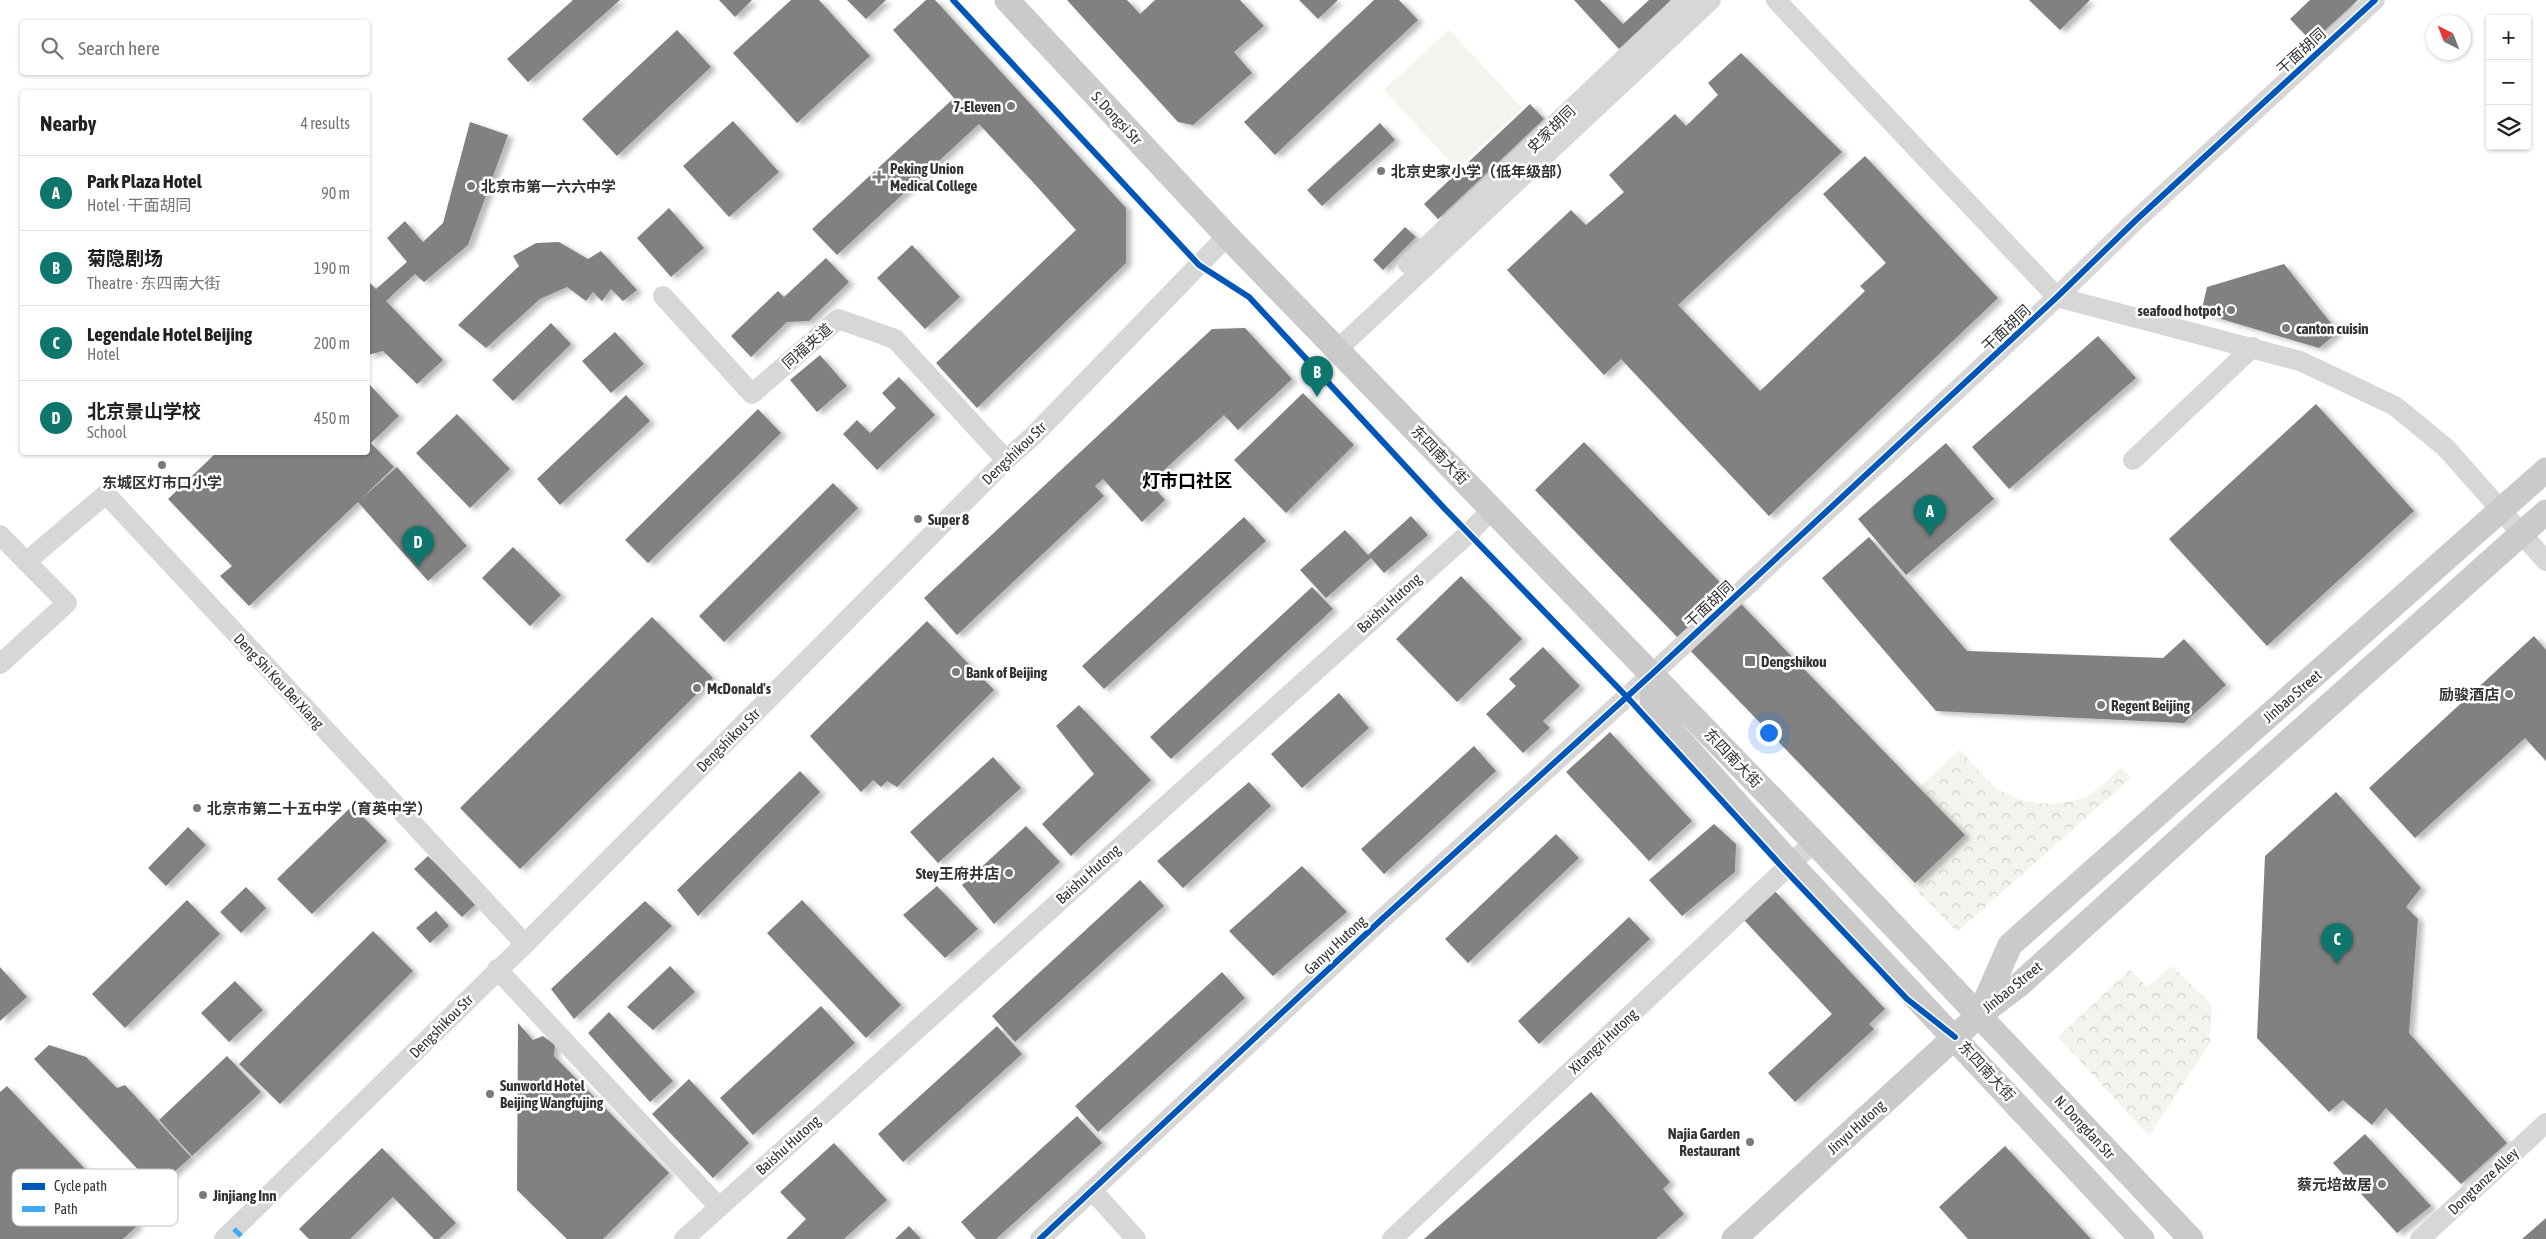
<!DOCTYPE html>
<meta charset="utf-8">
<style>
body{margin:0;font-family:"Asap Condensed","Noto Sans SC",sans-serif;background:#f2f2f2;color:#202124}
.controls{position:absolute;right:15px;top:15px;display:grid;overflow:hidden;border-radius:5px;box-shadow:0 1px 4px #0004}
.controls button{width:45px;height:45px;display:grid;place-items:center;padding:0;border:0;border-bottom:1px solid #e0e0e0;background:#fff;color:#202124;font:25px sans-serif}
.compass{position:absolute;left:2426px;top:15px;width:45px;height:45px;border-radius:50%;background:#fff;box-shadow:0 1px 4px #0004;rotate:318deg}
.you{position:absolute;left:1768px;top:732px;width:18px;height:18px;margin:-12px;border:4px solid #fff;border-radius:50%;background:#1a73e8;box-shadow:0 0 0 8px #1a73e833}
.badge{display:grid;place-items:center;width:32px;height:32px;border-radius:50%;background:#0f766e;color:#fff;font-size:16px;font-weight:700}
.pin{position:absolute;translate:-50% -41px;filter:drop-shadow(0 1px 2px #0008)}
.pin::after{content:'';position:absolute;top:26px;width:18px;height:15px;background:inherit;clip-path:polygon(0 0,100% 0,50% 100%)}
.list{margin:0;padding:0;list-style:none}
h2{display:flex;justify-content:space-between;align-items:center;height:65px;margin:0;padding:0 20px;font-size:21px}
h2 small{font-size:16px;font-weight:400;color:#757577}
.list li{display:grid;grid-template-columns:32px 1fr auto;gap:15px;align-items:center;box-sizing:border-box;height:75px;padding:0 20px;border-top:1px solid #e0e0e0}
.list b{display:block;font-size:19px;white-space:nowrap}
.list p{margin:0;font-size:16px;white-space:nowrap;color:#757577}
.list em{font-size:16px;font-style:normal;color:#757577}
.icon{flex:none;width:28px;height:28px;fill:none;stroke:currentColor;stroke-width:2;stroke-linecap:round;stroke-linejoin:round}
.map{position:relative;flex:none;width:2546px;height:1239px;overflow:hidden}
.search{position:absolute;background:#fff;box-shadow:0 1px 4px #0004;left:20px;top:20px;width:350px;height:55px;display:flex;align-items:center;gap:12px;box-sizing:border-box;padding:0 18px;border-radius:5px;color:#757577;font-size:19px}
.panel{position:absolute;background:#fff;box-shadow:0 1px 4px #0004;left:20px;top:90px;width:350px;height:365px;border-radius:5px}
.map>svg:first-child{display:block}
.grass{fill:#f1f5ed}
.park{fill:url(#park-crowns)}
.building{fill:#818181;filter:url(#shadow)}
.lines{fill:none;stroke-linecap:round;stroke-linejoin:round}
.minor{stroke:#d7d7d7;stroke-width:20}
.major{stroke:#cacaca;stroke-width:25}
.quiet{stroke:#3fa9f5;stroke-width:5;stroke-dasharray:10 5;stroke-linecap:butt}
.cycleway-casing{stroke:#fff;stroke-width:9}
.cycleway{stroke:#0057b8;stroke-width:6}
.poi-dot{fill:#7a7a7a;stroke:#fff;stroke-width:2}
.labels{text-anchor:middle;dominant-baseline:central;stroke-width:5;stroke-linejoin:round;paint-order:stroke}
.street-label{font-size:15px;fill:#333;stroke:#fff}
.poi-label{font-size:15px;font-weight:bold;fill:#333;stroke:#fff;text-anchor:start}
.quarter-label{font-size:18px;font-weight:bold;fill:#000;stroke:#fff}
.key{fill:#fff;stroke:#c2c2c2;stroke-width:1}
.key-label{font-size:14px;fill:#333}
</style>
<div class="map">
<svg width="2546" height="1239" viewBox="0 0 2546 1239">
<defs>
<pattern id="park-crowns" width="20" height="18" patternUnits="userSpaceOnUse" patternTransform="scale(1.25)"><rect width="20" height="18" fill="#f1f5ed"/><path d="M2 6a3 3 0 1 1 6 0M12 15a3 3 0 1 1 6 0" fill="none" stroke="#cfd2cc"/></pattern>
<filter id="shadow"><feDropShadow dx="5.5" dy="3" stdDeviation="2.5" flood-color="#0004"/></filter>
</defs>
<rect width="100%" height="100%" fill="#fff"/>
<path class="grass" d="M1449 30 1522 108 1457 169 1384 90Z"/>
<path class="park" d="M1960 750C1972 762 1983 778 1997 788 2020 805 2055 808 2082 798 2096 793 2110 778 2121 768L2131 778 1957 932 1865 836Z
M2172 966 2212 1005 2210 1043 2149 1136 2058 1037 2130 970 2147 987Z"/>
<path class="building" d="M573 0H620L528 82 507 59Z
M719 0H752L735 17Z
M791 0H819L870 56 797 123 733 53Z
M847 0H886L866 19Z
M926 0H935L1126 208V263L977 408 936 363 1076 230 1031 180 979 124 837 255 812 229 954 98 893 30Z
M1067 0H1127L1140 14 1155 0H1240L1264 26 1234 52 1252 73 1193 125 1178 122Z
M1299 0H1338L1318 19Z
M1374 0H1399L1418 20 1275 155 1244 122Z
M1574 0H1600L1623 24 1649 0H1671L1619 49Z
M2029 0H2090L2060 30Z
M2310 0H2358L2312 42 2290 19Z
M677 30 711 67 617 156 582 119Z
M1741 53 1842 152 1678 305 1760 391 1865 291 1860 286 1886 263 1823 194 1865 156 1998 298 1769 516 1621 359 1604 375 1507 270 1571 210 1586 225 1624 192 1609 175 1675 114 1686 126 1718 95 1708 83Z
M1530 104 1544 119 1438 219 1424 204Z
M733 121 779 172 729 217 683 166Z
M470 122 508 135 468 245 424 282 415 274 386 301 443 360 417 384 383 351 368 355V281L376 289 407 262 387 238 405 221 423 242 443 223Z
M1380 123 1395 140 1322 206 1307 190Z
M669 208 704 248 671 277 637 238Z
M1405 227 1416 237 1383 270 1373 260Z
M559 242 588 259 601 251 637 290 623 301 611 289 602 301 593 292 586 301 567 287 540 299 486 348 458 325 519 266 513 256 536 243Z
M912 245 960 297 925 329 877 278Z
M826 258 849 282 809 321 787 322 751 357 731 336 778 291 784 297Z
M2284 264 2338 332 2319 348 2201 313 2207 287Z
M551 323 571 344 513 401 492 380Z
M1245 328 1292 379 1238 430 1224 415 1150 483 1165 500 1142 522 1103 479 1095 486 1104 496 957 635 924 598 1212 329Z
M615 332 644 364 611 393 582 361Z
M2098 336 2136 378 2009 489 1972 447Z
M820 355 847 386 817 412 790 380Z
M899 377 935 415 877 470 843 434 857 420 870 433 896 408 882 393Z
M368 383 399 416 371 443 394 467 360 500 397 467 467 546 428 581 358 502 249 606 220 576 232 566 168 499 217 452H368Z
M1303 393 1354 445 1286 513 1234 460Z
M626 395 650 421 560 505 537 479Z
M2316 404 2414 511 2267 646 2169 539Z
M758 409 781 433 648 563 625 540Z
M457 414 510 469 470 508 416 453Z
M1584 442 1965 835 1915 883 1535 490Z
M1946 443 1994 499 1906 575 1858 519Z
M833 483 858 508 724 642 699 616Z
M1411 516 1428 535 1384 573 1371 558 1326 598 1300 570 1345 530 1368 555Z
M1244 517 1266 541 1104 689 1082 666Z
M1869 537 1967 651 2163 658 2184 639 2226 685 2184 723 1936 711 1822 578Z
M513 547 561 595 530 626 482 578Z
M1461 576 1522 639 1457 702 1396 639Z
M1312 587 1333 609 1171 759 1150 737Z
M652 617 713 678 520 869 460 808Z
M927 621 994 690 897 787 887 781 881 787 873 780 861 792 810 736Z
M2534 636 2546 650V761L2525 738 2415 838 2369 788Z
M1543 647 1580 686 1543 721 1550 728 1523 753 1486 714 1516 686 1509 679Z
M1339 693 1369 728 1302 788 1271 754Z
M1079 705 1151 780 1071 856 1042 824 1094 774 1056 726Z
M1610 732 1692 821 1649 861 1566 772Z
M1474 746 1496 771 1384 874 1361 849Z
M993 757 1021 788 938 863 910 832Z
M800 771 820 792 698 916 677 890Z
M1249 782 1271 806 1183 888 1157 861Z
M2336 792 2421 888 2406 907 2418 919 2409 1033 2507 1143 2461 1184 2386 1108 2372 1125 2343 1100 2329 1112 2257 1038 2265 856Z
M352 806 387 841 312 914 277 879Z
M1714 824 1736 844 1735 872 1682 916 1649 880Z
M1026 826 1060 862 994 924 962 885Z
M188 827 206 845 166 886 148 868Z
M1556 834 1579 858 1468 963 1445 939Z
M428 856 476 904 462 917 414 869Z
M1302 866 1347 912 1273 976 1229 931Z
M1140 880 1164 906 1015 1042 992 1016Z
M937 886 978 929 945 958 903 915Z
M246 887 266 908 241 933 220 912Z
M1775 891 1885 1009 1869 1024 1874 1029 1795 1102 1768 1073 1832 1014 1744 920Z
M187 900 220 934 125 1028 92 994Z
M802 900 901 1005 866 1038 767 933Z
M645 901 672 926 574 1019 551 989Z
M436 911 449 926 430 943 416 928Z
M1629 917 1650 939 1539 1044 1518 1021Z
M373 931 413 971 280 1104 239 1064Z
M670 966 695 992 653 1030 627 1007Z
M0 967 27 997 0 1021Z
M1222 972 1245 998 1098 1132 1075 1106Z
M235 981 263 1010 229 1042 201 1013Z
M821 1006 855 1043 753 1135 720 1098Z
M609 1012 673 1081 650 1102 588 1033Z
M518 1023 533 1040 543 1036 555 1045 554 1056 669 1173 603 1239H567L517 1190Z
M997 1026 1022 1054 903 1162 878 1134Z
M49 1045 86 1057 117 1088 125 1085 191 1157 164 1181 147 1179 34 1059Z
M227 1056 261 1092 192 1156 159 1120Z
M689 1079 749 1143 713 1178 652 1114Z
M7 1086 138 1225 123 1239H0V1092Z
M1591 1092 1670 1182 1663 1189 1684 1214 1656 1239H1424Z
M1077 1116 1102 1143 996 1239H976L961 1222Z
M2365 1134 2431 1206 2397 1233 2333 1163Z
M834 1143 887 1200 844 1239H786L806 1219 780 1192Z
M2005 1146 2091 1239H1968L1939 1207Z
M382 1148 456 1223 439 1239H434L393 1197 350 1239H309L299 1229Z
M2546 1218V1239H2522Z
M909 1226 921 1239H895Z"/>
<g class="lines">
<path class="minor" d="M1776 0 2057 297 2300 361 2395 406 2446 448 2546 561
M1408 264 1686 0
M663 296 752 394 838 319 895 339 1006 460
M1338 349 1711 0
M2133 460 2253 347
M0 535 67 603 0 664
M26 562 106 494 525 944
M497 969 719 1207
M1092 1190 1136 1239
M224 1239 525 944 1006 460 1033 436 1227 236
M684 1239 1469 533 1492 509
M1040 1239 1381 920 1652 674 2057 297 2135 221 2375 0
M1392 1239 1814 842
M2420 1239 2546 1123"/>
<path class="major" d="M1007 0 1227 236 1814 842 2191 1239
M1652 674V709L1791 864 2142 1239
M1980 1013 2010 945 2546 470
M1734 1239 1979 1015 2019 985 2216 806 2546 512"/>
<path class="quiet" d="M234 1229 244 1239"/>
<defs>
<path id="cycleway" d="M953 0 1199 265 1249 297 1445 509 1627 697 1785 870 1907 999 1955 1037
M1040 1239 1381 920 1652 674 2057 297 2135 221 2375 0"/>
</defs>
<use href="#cycleway" class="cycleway-casing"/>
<use href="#cycleway" class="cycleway"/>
</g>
<g class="poi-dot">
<circle cx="1011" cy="106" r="5"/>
<circle cx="1381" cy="171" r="5"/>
<path d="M876.5 169.5h5v5h5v5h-5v5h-5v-5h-5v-5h5z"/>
<circle cx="471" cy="186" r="5"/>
<circle cx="2231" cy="310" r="5"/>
<circle cx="2286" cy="328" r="5"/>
<circle cx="162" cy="465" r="5"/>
<circle cx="918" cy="519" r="5"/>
<rect x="1744" y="655" width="12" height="12" rx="2.5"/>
<circle cx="956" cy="672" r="5"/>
<circle cx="697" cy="688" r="5"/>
<circle cx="2509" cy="694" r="5"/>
<circle cx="2101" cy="705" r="5"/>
<circle cx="197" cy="808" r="5"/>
<circle cx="1009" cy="873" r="5"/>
<circle cx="490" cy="1094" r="5"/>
<circle cx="1750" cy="1142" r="5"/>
<circle cx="2382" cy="1184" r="5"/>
<circle cx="203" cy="1195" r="5"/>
</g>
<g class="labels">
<g class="street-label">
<text transform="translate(2301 51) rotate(-42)">干面胡同</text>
<text transform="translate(1117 118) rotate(47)">S. Dongsi Str</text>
<text transform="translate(1551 129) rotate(-44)">史家胡同</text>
<text transform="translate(2006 328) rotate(-43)">干面胡同</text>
<text transform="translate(807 346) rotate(-41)">同福夹道</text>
<text transform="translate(1014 453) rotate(-44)">Dengshikou Str</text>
<text transform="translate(1440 455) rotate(46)">东四南大街</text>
<text transform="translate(1389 603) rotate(-42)">Baishu Hutong</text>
<text transform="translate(1709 604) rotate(-43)">干面胡同</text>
<text transform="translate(279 681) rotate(47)">Deng Shi Kou Bei Xiang</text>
<text transform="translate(2292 696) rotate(-41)">Jinbao Street</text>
<text transform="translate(728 740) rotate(-45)">Dengshikou Str</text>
<text transform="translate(1733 758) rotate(46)">东四南大街</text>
<text transform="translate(1088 874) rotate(-42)">Baishu Hutong</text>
<text transform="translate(1335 945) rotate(-43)">Ganyu Hutong</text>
<text transform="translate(2012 987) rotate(-39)">Jinbao Street</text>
<text transform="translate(441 1026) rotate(-45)">Dengshikou Str</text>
<text transform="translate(1603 1041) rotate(-43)">Xitangzi Hutong</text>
<text transform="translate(1987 1071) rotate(47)">东四南大街</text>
<text transform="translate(1856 1127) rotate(-42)">Jinyu Hutong</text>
<text transform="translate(2085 1127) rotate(47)">N. Dongdan Str</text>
<text transform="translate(788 1145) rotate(-42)">Baishu Hutong</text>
<text transform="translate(2483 1181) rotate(-43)">Dongtanze Alley</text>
</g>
<g class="poi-label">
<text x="1001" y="106" text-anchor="end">7-Eleven</text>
<text x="890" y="168">Peking Union<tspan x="890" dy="17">Medical College</tspan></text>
<text x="1391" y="171">北京史家小学（低年级部）</text>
<text x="481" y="186">北京市第一六六中学</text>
<text x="2221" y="310" text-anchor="end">seafood hotpot</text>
<text x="2296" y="328">canton cuisin</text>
<text x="162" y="482" text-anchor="middle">东城区灯市口小学</text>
<text x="928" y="519">Super 8</text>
<text x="1761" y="661">Dengshikou</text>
<text x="966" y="672">Bank of Beijing</text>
<text x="707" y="688">McDonald's</text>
<text x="2499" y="694" text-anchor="end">励骏酒店</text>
<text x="2111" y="705">Regent Beijing</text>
<text x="207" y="808">北京市第二十五中学（育英中学）</text>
<text x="999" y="873" text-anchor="end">Stey王府井店</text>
<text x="500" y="1085">Sunworld Hotel<tspan x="500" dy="17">Beijing Wangfujing</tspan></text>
<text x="1740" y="1133" text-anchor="end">Najia Garden<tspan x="1740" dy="17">Restaurant</tspan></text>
<text x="2372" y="1184" text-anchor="end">蔡元培故居</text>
<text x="213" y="1195">Jinjiang Inn</text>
</g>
<g class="quarter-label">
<text x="1187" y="480">灯市口社区</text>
</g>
</g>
<rect x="12" y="1169" width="166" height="57" rx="8" class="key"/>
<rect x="22" y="1183" width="23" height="7" fill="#0057b8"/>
<rect x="22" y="1206" width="23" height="6" fill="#3fa9f5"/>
<g class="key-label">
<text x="54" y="1191">Cycle path</text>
<text x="54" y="1214">Path</text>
</g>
</svg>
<div class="controls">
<button>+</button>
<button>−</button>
<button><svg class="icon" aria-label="layers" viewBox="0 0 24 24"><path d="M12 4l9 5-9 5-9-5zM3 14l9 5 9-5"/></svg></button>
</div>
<svg class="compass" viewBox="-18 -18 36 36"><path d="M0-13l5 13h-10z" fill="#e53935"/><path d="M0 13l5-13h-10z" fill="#757577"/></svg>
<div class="you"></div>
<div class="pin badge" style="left:1930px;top:536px">A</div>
<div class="pin badge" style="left:1317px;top:397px">B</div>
<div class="pin badge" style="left:2337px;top:964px">C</div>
<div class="pin badge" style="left:418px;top:567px">D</div>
<div class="search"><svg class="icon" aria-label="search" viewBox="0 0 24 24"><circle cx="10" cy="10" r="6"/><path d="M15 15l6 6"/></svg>Search here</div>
<section class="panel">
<h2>Nearby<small>4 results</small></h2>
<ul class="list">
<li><span class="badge">A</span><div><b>Park Plaza Hotel</b><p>Hotel · 干面胡同</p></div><em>90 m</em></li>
<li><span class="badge">B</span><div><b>菊隐剧场</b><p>Theatre · 东四南大街</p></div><em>190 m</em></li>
<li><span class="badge">C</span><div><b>Legendale Hotel Beijing</b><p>Hotel</p></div><em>200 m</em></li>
<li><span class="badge">D</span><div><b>北京景山学校</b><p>School</p></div><em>450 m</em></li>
</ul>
</section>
</div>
